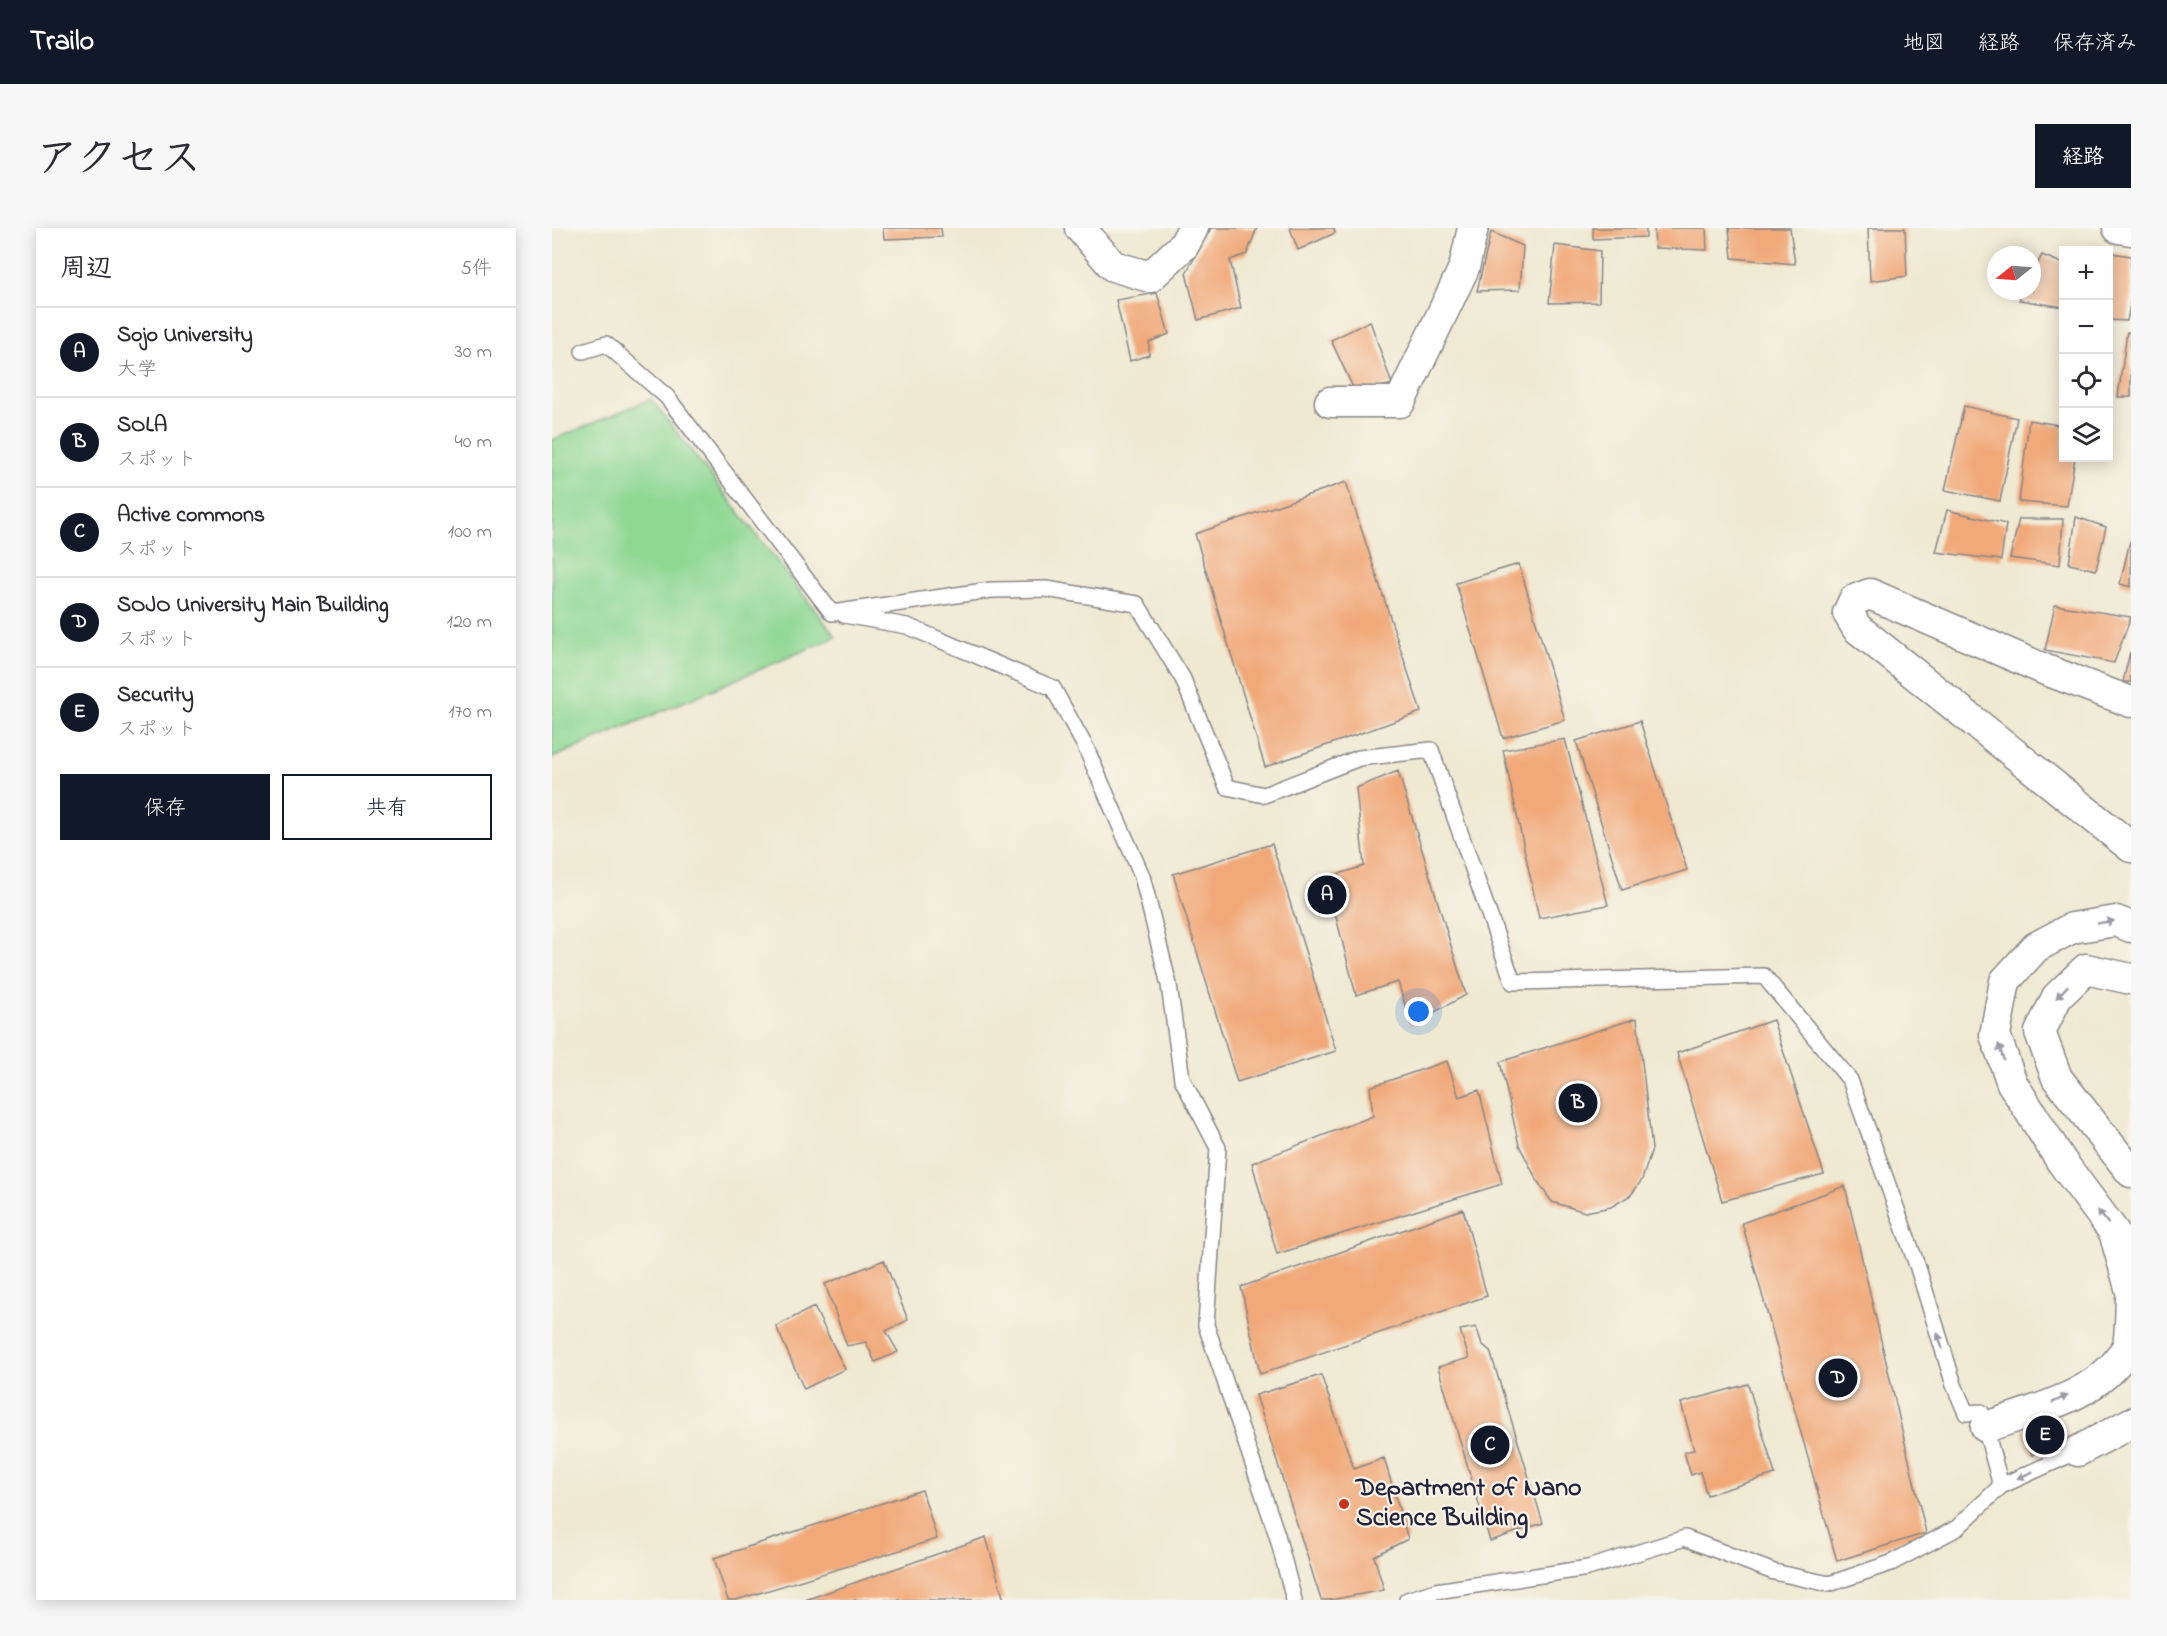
<!DOCTYPE html>
<html lang="ja">
<meta charset="utf-8">
<style>
body{margin:0;font-family:"Indie Flower","Klee One",sans-serif;background:#f7f7f7;color:#2b2b33}
.controls{position:absolute;right:18px;top:18px;display:grid;overflow:hidden;border-radius:0px;box-shadow:0 3px 15px #0003}
.controls button{width:54px;height:54px;display:grid;place-items:center;padding:0;border:0;border-bottom:2px solid #e1e1e2;background:#fff;color:#2b2b33;font:30px sans-serif}
.compass{position:absolute;left:1435px;top:18px;width:54px;height:54px;border-radius:50%;background:#fff;box-shadow:0 3px 15px #0003;rotate:253deg}
.you{position:absolute;left:867px;top:784px;width:21px;height:21px;margin:-15px;border:4px solid #fff;border-radius:50%;background:#1a73e8;box-shadow:0 0 0 9px #1a73e833}
.badge{display:grid;place-items:center;width:39px;height:39px;border-radius:50%;background:#111827;color:#fff;font-size:20px;font-weight:700}
.pin{position:absolute;translate:-50% -50%;border:3px solid #fff;box-shadow:0 2px 6px #0006}
.list{margin:0;padding:0;list-style:none}
h2{display:flex;justify-content:space-between;align-items:center;height:78px;margin:0;padding:0 24px;font-size:26px}
h2 small{font-size:20px;font-weight:400;color:#7c7c81}
.list li{display:grid;grid-template-columns:39px 1fr auto;gap:18px;align-items:center;box-sizing:border-box;height:90px;padding:0 24px;border-top:2px solid #e1e1e2}
.list b{display:block;font-size:22px;white-space:nowrap}
.list p{margin:0;font-size:20px;white-space:nowrap;color:#7c7c81}
.list em{font-size:20px;font-style:normal;color:#7c7c81}
.actions{display:flex;gap:12px;padding:18px 24px}
.actions a{flex:1;padding:14px 0;border:2px solid #111827;border-radius:0px;text-align:center;font-size:21px;color:#111827}
.actions .main{background:#111827;color:#fff}
.icon{flex:none;width:33px;height:33px;fill:none;stroke:currentColor;stroke-width:2;stroke-linecap:round;stroke-linejoin:round}
.map{position:relative;flex:none;width:1579px;height:1372px;overflow:hidden;border-radius:0px}
header{display:flex;align-items:center;gap:36px;box-sizing:border-box;height:84px;padding:0 30px;background:#111827;color:#fff}
header strong{font-size:28px}
nav{display:flex;gap:33px;margin-inline-start:auto;font-size:21px}
.intro{display:flex;align-items:center;justify-content:space-between;box-sizing:border-box;height:144px;padding:0 36px}
h1{margin:0;font-size:42px}
.button{padding:15px 27px;border-radius:0px;background:#111827;color:#fff;font-size:21px;font-weight:700}
main{display:flex;gap:36px;padding:0 36px}
aside{flex:1;background:#fff;border-radius:0px;box-shadow:0 3px 15px #0003}
.map>svg:first-child{display:block}
.green{fill:#8fd894;stroke:#587d68;stroke-width:1.5}
.building{fill:#f1a979}
.lines{fill:none;stroke-linecap:round;stroke-linejoin:round}
.lane-casing{stroke:#888686;stroke-width:18}
.street-casing{stroke:#888686;stroke-width:33}
.lane{stroke:#fff;stroke-width:15}
.street{stroke:#fff;stroke-width:30}
.oneway{fill:#9c9ca7}
.poi-dot{fill:#c8321e;stroke:#f7f3e8;stroke-width:2}
.labels{text-anchor:middle;dominant-baseline:central;stroke-width:4.5;stroke-linejoin:round;paint-order:stroke}
.poi-label{font-size:26px;font-weight:bold;fill:#22223b;stroke:#f7f3e8;text-anchor:start}
</style>
<header>
<strong>Trailo</strong>
<nav><a>地図</a><a>経路</a><a>保存済み</a></nav>
</header>
<div class="intro"><h1>アクセス</h1><a class="button">経路</a></div>
<main>
<aside>
<h2>周辺<small>5件</small></h2>
<ul class="list">
<li><span class="badge">A</span><div><b>Sojo University</b><p>大学</p></div><em>30 m</em></li>
<li><span class="badge">B</span><div><b>SOLA</b><p>スポット</p></div><em>40 m</em></li>
<li><span class="badge">C</span><div><b>Active commons</b><p>スポット</p></div><em>100 m</em></li>
<li><span class="badge">D</span><div><b>SOJO University Main Building</b><p>スポット</p></div><em>120 m</em></li>
<li><span class="badge">E</span><div><b>Security</b><p>スポット</p></div><em>170 m</em></li>
</ul>
<div class="actions"><a class="main">保存</a><a>共有</a></div>
</aside>
<div class="map">
<svg width="1579" height="1372" viewBox="0 0 1579 1372">
<rect width="100%" height="100%" fill="#f7f3e8"/>
<filter id="ink" filterUnits="userSpaceOnUse"><feTurbulence type="fractalNoise" baseFrequency=".0167" numOctaves="2"/><feDisplacementMap in="SourceGraphic" scale="12" xChannelSelector="R" yChannelSelector="G"/><feConvolveMatrix kernelMatrix="1 2 1 2 8 2 1 2 1" color-interpolation-filters="sRGB"/></filter>
<filter id="wash" filterUnits="userSpaceOnUse"><feTurbulence type="fractalNoise" baseFrequency=".008" numOctaves="4" result="noise"/><feDisplacementMap in="SourceGraphic" scale="24" xChannelSelector="R" yChannelSelector="G"/><feGaussianBlur stdDeviation="1.35" result="paint"/><feColorMatrix in="noise" values="0 0 0 0 0 0 0 0 0 0 0 0 0 0 0 0 0 1.4 0 .05"/><feComposite in="paint" operator="in"/></filter>
<g filter="url(#wash)">
<rect width="100%" height="100%" fill="#efe9d2"/>
<path class="green" d="M99 171 284 409 0 530V212Z"/>
<g id="blocks">
<path class="building" d="M331 0H389L390 9 332 11Z
M659 0H705L695 26 678 32 689 80 646 92 634 45Z
M738 0H782L783 5 746 22Z
M1041 0H1094V9L1041 11Z
M1102 0H1154L1155 22 1103 20Z
M1177 0H1238L1243 36 1180 30Z
M1316 0H1353L1355 48 1318 53Z
M939 4 971 18 968 62 925 63Z
M1003 17 1048 23 1047 74 997 75Z
M1560 25 1579 28V71L1575 93 1556 92V40Z
M1490 27 1512 36V79L1467 72 1472 63H1480V47Z
M605 65 617 106 597 114V127L578 133 564 72Z
M818 93 840 156 804 166 779 112Z
M1575 104 1579 105V169H1566Z
M1412 178 1465 190 1448 273 1393 262Z
M1477 192 1512 198V230H1523L1515 278 1467 274Z
M794 254 869 484 713 539 643 306Z
M1395 282 1454 296 1449 332 1384 324Z
M1524 289 1554 299 1544 342 1517 336Z
M1467 291H1511L1508 337 1458 330Z
M1578 313H1579V359L1568 356Z
M967 336 1013 492 951 510 904 355Z
M1503 377 1579 389 1562 435 1493 422Z
M1578 424 1579 454H1571Z
M1088 493 1135 642 1070 662 1024 513Z
M1013 511 1056 677 987 690 951 522Z
M846 543 914 767 859 797 846 754 804 767 774 650 812 638 804 560Z
M720 616 784 823 685 854 621 646Z
M1085 790 1100 921 1090 952 1079 967 1059 979 1033 984 1000 974 986 954 967 917 948 834Z
M1221 792 1272 946 1170 973 1125 825Z
M895 833 907 869 927 862 950 956 725 1026 700 935 821 888 818 859Z
M1293 958 1374 1305 1285 1333 1190 995Z
M911 981 935 1068 708 1146 689 1059Z
M332 1032 356 1092 334 1103 346 1124 323 1134 314 1114 295 1118 273 1056Z
M262 1079 293 1141 252 1161 224 1098Z
M924 1099 930 1116 938 1123 991 1295 938 1313 886 1139 917 1130 908 1102Z
M769 1147 802 1241 832 1230 856 1311 822 1328 832 1362 778 1372H769L704 1167Z
M1196 1156 1223 1246 1155 1267 1148 1244 1139 1247 1132 1224 1142 1222 1129 1175Z
M1507 1187 1517 1212 1480 1227 1470 1203Z
M370 1262 385 1311 184 1372H176L162 1330Z
M434 1309 452 1372H253Z"/>
</g>
</g>
<g filter="url(#ink)">
<use href="#blocks" fill-opacity="0" stroke="#888686" stroke-width="1.5"/>
<g class="lines">
<defs>
<path id="lane" d="M31 123 54 116 115 169 280 385 439 362 494 361 585 376 631 451 675 559 712 567 807 530 879 522 961 754 1212 748 1298 852 1366 1040 1402 1157 1414 1185 1429 1184 1449 1258 1526 1223
M292 387 355 398 501 460 534 520 590 648 617 757 630 851 666 920 654 1097 725 1307 742 1372
M855 1372 884 1363 1036 1340 1133 1310 1222 1344 1277 1356 1339 1335 1405 1300 1449 1258"/>
<path id="street" d="M528 0 561 38 598 49 632 17 641 0
M1566 0 1579 2
M778 174H848L912 40 921 0
M1579 474 1494 442 1318 366 1302 372 1296 385 1305 400 1579 619
M1579 699 1564 693 1520 700 1484 719 1453 753 1443 807 1460 855 1510 934 1562 1004 1579 1063
M1579 751 1534 741 1505 769 1488 804 1505 850 1579 944
M1434 1199C1481 1182 1548 1168 1574 1121 1579 1112 1578 1083 1579 1071
M1526 1223 1579 1195"/>
</defs>
<use href="#lane" class="lane-casing"/>
<use href="#street" class="street-casing"/>
<use href="#lane" class="lane"/>
<use href="#street" class="street"/>
</g>
<defs><path id="oneway-solid" d="M-6-.8H1V-3.2L6.5 0L1 3.2V.8H-6Z" transform="scale(1.5)"/></defs>
<g class="oneway">
<use href="#oneway-solid" transform="translate(1554 694) rotate(-9)"/>
<use href="#oneway-solid" transform="translate(1510 764) rotate(133)"/>
<use href="#oneway-solid" transform="translate(1449 824) rotate(-109)"/>
<use href="#oneway-solid" transform="translate(1551 989) rotate(-127)"/>
<use href="#oneway-solid" transform="translate(1388 1113) rotate(-107)"/>
<use href="#oneway-solid" transform="translate(1508 1171) rotate(-25)"/>
<use href="#oneway-solid" transform="translate(1473 1247) rotate(156)"/>
</g>
</g>
<circle class="poi-dot" cx="792" cy="1276" r="6"/>
<g class="labels">
<g class="poi-label">
<text x="804" y="1261">Department of Nano<tspan x="804" dy="30">Science Building</tspan></text>
</g>
</g>
</svg>
<div class="controls">
<button>+</button>
<button>−</button>
<button><svg class="icon" aria-label="locate" viewBox="0 0 24 24"><circle cx="12" cy="12" r="6"/><path d="M12 2v4M12 18v4M2 12h4M18 12h4"/></svg></button>
<button><svg class="icon" aria-label="layers" viewBox="0 0 24 24"><path d="M12 4l9 5-9 5-9-5zM3 14l9 5 9-5"/></svg></button>
</div>
<svg class="compass" viewBox="-18 -18 36 36"><path d="M0-13l5 13h-10z" fill="#e53935"/><path d="M0 13l5-13h-10z" fill="#7c7c81"/></svg>
<div class="you"></div>
<div class="pin badge" style="left:775px;top:667px">A</div>
<div class="pin badge" style="left:1026px;top:875px">B</div>
<div class="pin badge" style="left:938px;top:1217px">C</div>
<div class="pin badge" style="left:1286px;top:1150px">D</div>
<div class="pin badge" style="left:1493px;top:1207px">E</div>
</div>
</main>
